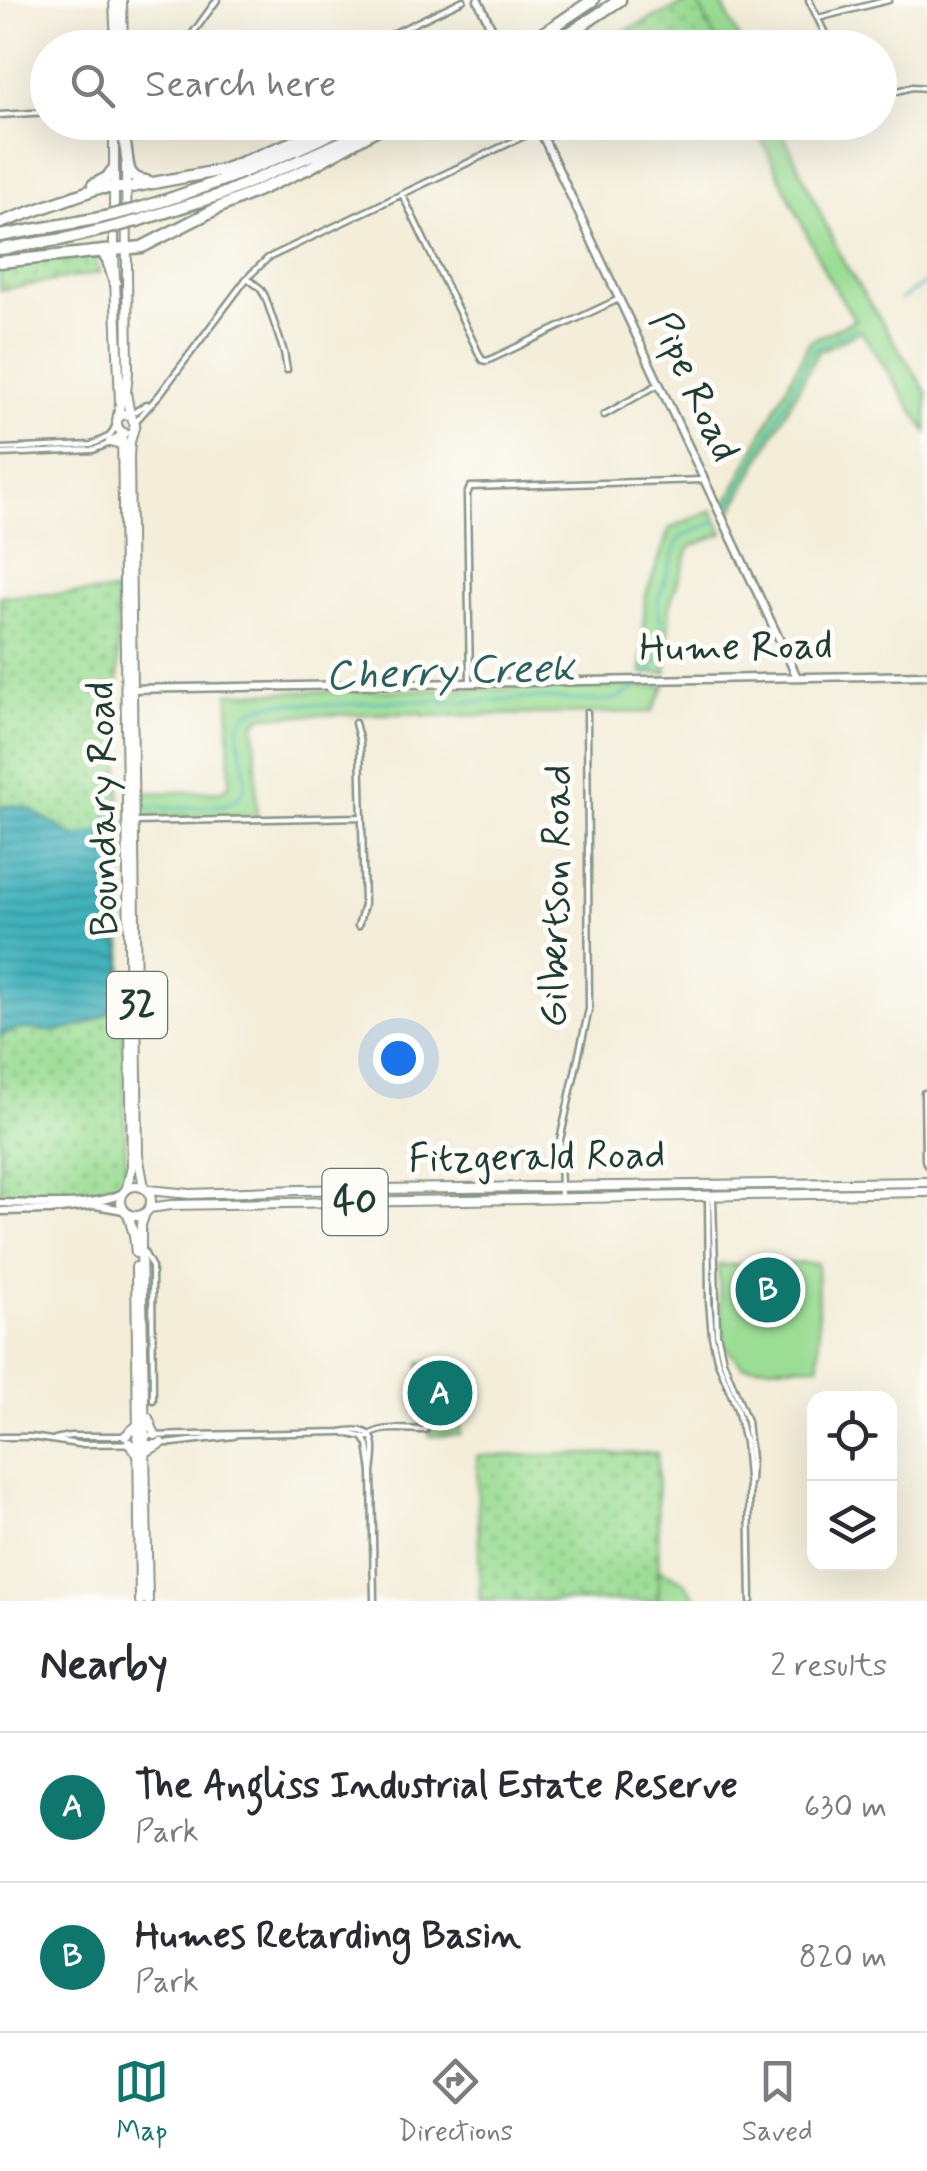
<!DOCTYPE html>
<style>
body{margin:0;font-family:Mynerve,sans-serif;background:#f2f2f3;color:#2b2b33}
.controls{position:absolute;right:30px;bottom:30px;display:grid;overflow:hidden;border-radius:20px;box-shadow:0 10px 40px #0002}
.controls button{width:90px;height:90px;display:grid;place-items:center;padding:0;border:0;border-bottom:2px solid #e1e1e2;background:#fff;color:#2b2b33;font:50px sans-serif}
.you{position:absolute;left:398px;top:1058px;width:35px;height:35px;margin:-25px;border:8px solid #fff;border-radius:50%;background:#1a73e8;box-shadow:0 0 0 15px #1a73e833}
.badge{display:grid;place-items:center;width:65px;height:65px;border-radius:50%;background:#0f766e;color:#fff;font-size:32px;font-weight:700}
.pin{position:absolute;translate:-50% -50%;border:5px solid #fff;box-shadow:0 2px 10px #0006}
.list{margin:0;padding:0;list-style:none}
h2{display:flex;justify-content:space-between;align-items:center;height:130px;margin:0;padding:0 40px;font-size:42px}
h2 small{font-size:32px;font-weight:400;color:#7c7c81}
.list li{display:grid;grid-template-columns:65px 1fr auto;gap:30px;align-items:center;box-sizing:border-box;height:150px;padding:0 40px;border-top:2px solid #e1e1e2}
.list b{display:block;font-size:38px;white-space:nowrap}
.list p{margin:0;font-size:32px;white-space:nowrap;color:#7c7c81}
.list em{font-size:32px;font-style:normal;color:#7c7c81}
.icon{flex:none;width:55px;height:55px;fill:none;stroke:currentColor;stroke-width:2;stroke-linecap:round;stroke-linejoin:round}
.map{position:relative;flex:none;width:927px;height:1601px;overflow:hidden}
.search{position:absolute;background:#fff;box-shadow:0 10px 40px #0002;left:30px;right:30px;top:30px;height:110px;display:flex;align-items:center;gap:25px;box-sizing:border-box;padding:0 35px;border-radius:55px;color:#7c7c81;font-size:38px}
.sheet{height:430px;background:#fff}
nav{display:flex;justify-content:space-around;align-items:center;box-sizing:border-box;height:140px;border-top:2px solid #e1e1e2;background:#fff;font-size:28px;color:#7c7c81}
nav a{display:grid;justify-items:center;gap:5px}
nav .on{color:#0f766e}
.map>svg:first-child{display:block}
.grass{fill:url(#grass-dots);stroke:#5d8d64;stroke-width:2.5}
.park{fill:#9bdd94;stroke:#5d8d64;stroke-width:2.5}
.water{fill:url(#water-rules);stroke:#317878;stroke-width:2.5}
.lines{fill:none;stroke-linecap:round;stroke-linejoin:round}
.stream{stroke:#43b2bc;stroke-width:2.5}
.street-casing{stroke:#899586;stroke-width:9}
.secondary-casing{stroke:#899586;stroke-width:11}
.primary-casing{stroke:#899586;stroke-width:12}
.highway-casing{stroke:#899586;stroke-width:15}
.street{stroke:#fff;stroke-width:4}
.secondary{stroke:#fff;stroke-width:6}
.primary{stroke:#fff;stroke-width:8}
.highway{stroke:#fff;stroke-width:10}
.highway-bridge-casing{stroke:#899586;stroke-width:15;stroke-linecap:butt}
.highway-bridge{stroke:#fff;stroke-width:10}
.labels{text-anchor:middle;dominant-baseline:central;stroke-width:10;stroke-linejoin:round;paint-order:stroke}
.shield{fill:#fdfcf7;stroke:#62766e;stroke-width:2.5}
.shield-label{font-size:38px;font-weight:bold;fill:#1f3d34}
.street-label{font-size:40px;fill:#1f3d34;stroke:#fdfcf7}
.water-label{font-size:42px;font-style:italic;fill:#2a605d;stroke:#fdfcf7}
</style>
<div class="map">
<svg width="927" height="1601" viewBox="0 0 927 1601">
<defs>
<pattern id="grass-dots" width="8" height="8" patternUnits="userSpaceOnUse" patternTransform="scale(2.5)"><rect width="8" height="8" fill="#9bdd94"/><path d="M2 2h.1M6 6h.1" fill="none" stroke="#7eb47a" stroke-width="1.8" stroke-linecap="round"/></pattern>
<pattern id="water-rules" width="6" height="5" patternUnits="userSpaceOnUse" patternTransform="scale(2.5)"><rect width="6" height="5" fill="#43b2bc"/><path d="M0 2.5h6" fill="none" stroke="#37929a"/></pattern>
</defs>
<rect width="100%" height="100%" fill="#fdfcf7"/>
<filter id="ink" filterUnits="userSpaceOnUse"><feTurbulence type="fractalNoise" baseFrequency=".01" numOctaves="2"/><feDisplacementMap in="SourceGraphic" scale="20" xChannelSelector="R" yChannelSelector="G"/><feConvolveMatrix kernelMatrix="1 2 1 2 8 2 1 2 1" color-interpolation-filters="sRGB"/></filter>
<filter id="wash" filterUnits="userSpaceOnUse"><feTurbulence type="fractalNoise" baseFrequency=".0048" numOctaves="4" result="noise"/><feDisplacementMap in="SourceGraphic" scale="40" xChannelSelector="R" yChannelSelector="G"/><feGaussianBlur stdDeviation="2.25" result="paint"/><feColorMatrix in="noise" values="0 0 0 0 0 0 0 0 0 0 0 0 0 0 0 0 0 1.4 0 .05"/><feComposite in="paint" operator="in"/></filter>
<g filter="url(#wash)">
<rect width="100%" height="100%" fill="#f3edd9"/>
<path class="grass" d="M692 0H697L719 47 591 48 606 40 614 46 622 42 619 34Z
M96 256 99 273 0 290V265Z
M117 592 126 1179 110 1195 0 1197V596Z
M657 1453 659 1601H480L477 1456Z"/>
<path class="park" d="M697 0H720L743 47H719Z
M754 123H778L845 265 927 392V432L861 331 818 352 728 519 720 501 727 502 810 341 855 320 826 274Z
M712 510 723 533 690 547 670 603 666 673H642L645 598 670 528Z
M665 686 652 712 423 716 422 713 263 716 255 724 257 816 143 817 140 815V793L222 791 230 784 229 693Z
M817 1263 819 1365 743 1366 723 1344 718 1265Z
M420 1363H459L461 1435 430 1436 429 1425H421Z
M659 1569 682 1580 699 1601H659Z"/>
<path class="water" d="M13 805 32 810 75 837 99 832 118 835 120 846 121 891 112 903 108 916 118 943 121 946C122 959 123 991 118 1001 108 1020 73 1030 54 1031 26 1032 29 1022 0 1037V808Z"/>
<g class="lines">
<path class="stream" d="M900 300 927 282
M727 511 734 500 813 349 856 328
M647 675C651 667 657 662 661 653 668 638 657 617 658 601L677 543 681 537 716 521
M143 808C166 806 217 811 234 801 273 777 192 705 289 703 304 703 319 706 335 705 357 704 380 701 403 701 423 700 444 702 464 702 490 701 515 698 541 698 563 698 586 703 609 700 622 698 633 691 642 682
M97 835 110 812 122 806"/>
</g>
</g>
<g filter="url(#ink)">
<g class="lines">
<defs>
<path id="street" d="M809 0 832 48
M818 18 889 0
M187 41 196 48
M182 48 217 0
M363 48 463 0
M880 96 912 87 927 88
M0 115 48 112
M402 194 482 360 487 361 619 299
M247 278 260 288 265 296 284 352 287 370
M130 415 147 404
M604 415 659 384
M136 421 160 394 247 278 268 258 539 129
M0 449 91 445 110 436 116 425
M0 454 93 450 108 444 120 434
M470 683 467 495 470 487 703 480
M355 723 360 742 364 905 358 926
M135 822 361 817
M924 1093 925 1160 927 1165
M708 1196 709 1301 712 1336 717 1359 737 1409 745 1442 749 1490 751 1601
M713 1198 717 1333 723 1360 747 1421 751 1459 750 1482
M561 1199 560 1140 589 1009 587 712
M144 1252 152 1267 153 1400
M345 1433 363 1437 368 1445 372 1472 374 1601
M145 1436 341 1432C378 1425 376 1442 372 1472
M0 1437H31L78 1444 173 1443 234 1436
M55 1439 70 1436H125
M366 1439C378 1424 406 1430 425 1430"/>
<path id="secondary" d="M478 0 501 48
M536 122 797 677
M128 689 927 675
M0 1203C36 1203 91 1209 123 1193
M0 1211 51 1210 95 1205 124 1210"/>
<path id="primary" d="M114 0 116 48
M122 0 123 48
M114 122V255L120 402C120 414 111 427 124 433
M124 122 125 146
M126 165 128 372 126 393 130 415
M118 418 124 414 130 415 135 424 130 442 129 457 138 1155 144 1187
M122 433 132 1166 127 1188
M110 442 119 443 124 449
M121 1201a15 15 0 1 1 30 0a15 15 0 1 1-30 0Z
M148 1190 190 1194 298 1190 927 1182
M149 1208 171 1205 927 1192
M145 1213 141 1225V1248L148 1601
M128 1214 134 1235 136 1253
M136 1267 140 1601
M148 1418 155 1435
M125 1436 139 1424
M129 1443 139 1456
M146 1452 161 1443"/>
<path id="highway" d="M515 48 550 29 593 0
M542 48 579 27 620 0
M125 144C129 162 124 178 146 181
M93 185 107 178 113 170
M137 209C212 187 284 157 355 122
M137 221 220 195 355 136
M0 223 98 188H126L223 170 343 122
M0 236 100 218
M0 249 64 239 106 229
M102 251 108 261 115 282
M0 262 142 247 218 208 309 168 390 122"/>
</defs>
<use href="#street" class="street-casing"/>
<use href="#secondary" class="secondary-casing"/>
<use href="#primary" class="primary-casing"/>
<use href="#highway" class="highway-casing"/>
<use href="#street" class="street"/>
<use href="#secondary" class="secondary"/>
<use href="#primary" class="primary"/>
<use href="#highway" class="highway"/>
<defs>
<path id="highway-bridge" d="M100 218 137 209
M106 229 137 221"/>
</defs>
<use href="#highway-bridge" class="highway-bridge-casing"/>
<use href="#highway-bridge" class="highway-bridge"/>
</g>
</g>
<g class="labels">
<g class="shield">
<rect x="107" y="972" width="60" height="66" rx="8"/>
<rect x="322.5" y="1169" width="65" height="66" rx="8"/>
</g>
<g class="shield-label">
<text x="137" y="1005">32</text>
<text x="355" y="1202">40</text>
</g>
<g class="street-label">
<text transform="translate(693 387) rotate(65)">Pipe Road</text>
<text transform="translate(736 648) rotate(-1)">Hume Road</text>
<text transform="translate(104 809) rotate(-91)">Boundary Road</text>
<text transform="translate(557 896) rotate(-89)">Gilbertson Road</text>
<text transform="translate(537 1158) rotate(-1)">Fitzgerald Road</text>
</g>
<g class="water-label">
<text transform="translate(450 673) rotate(-2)">Cherry Creek</text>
</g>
</g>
</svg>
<div class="controls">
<button><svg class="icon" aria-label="locate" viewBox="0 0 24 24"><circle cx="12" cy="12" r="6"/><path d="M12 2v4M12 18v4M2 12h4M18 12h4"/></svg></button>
<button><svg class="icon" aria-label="layers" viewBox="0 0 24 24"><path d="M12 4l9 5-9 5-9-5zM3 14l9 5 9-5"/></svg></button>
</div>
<div class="you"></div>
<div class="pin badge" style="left:440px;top:1393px">A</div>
<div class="pin badge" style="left:768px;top:1290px">B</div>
<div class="search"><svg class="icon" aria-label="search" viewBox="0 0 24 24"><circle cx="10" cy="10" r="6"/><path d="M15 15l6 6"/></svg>Search here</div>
</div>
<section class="sheet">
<h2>Nearby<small>2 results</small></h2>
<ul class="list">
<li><span class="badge">A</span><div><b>The Angliss Industrial Estate Reserve</b><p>Park</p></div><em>630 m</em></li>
<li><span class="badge">B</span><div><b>Humes Retarding Basin</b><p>Park</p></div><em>820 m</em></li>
</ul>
</section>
<nav>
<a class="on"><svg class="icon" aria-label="map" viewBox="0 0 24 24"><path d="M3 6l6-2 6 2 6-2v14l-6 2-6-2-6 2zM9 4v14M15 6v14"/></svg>Map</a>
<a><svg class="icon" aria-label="directions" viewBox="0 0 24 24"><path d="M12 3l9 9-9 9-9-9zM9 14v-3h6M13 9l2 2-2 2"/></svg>Directions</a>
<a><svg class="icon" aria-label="saved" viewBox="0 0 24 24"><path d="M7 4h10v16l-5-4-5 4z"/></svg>Saved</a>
</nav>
